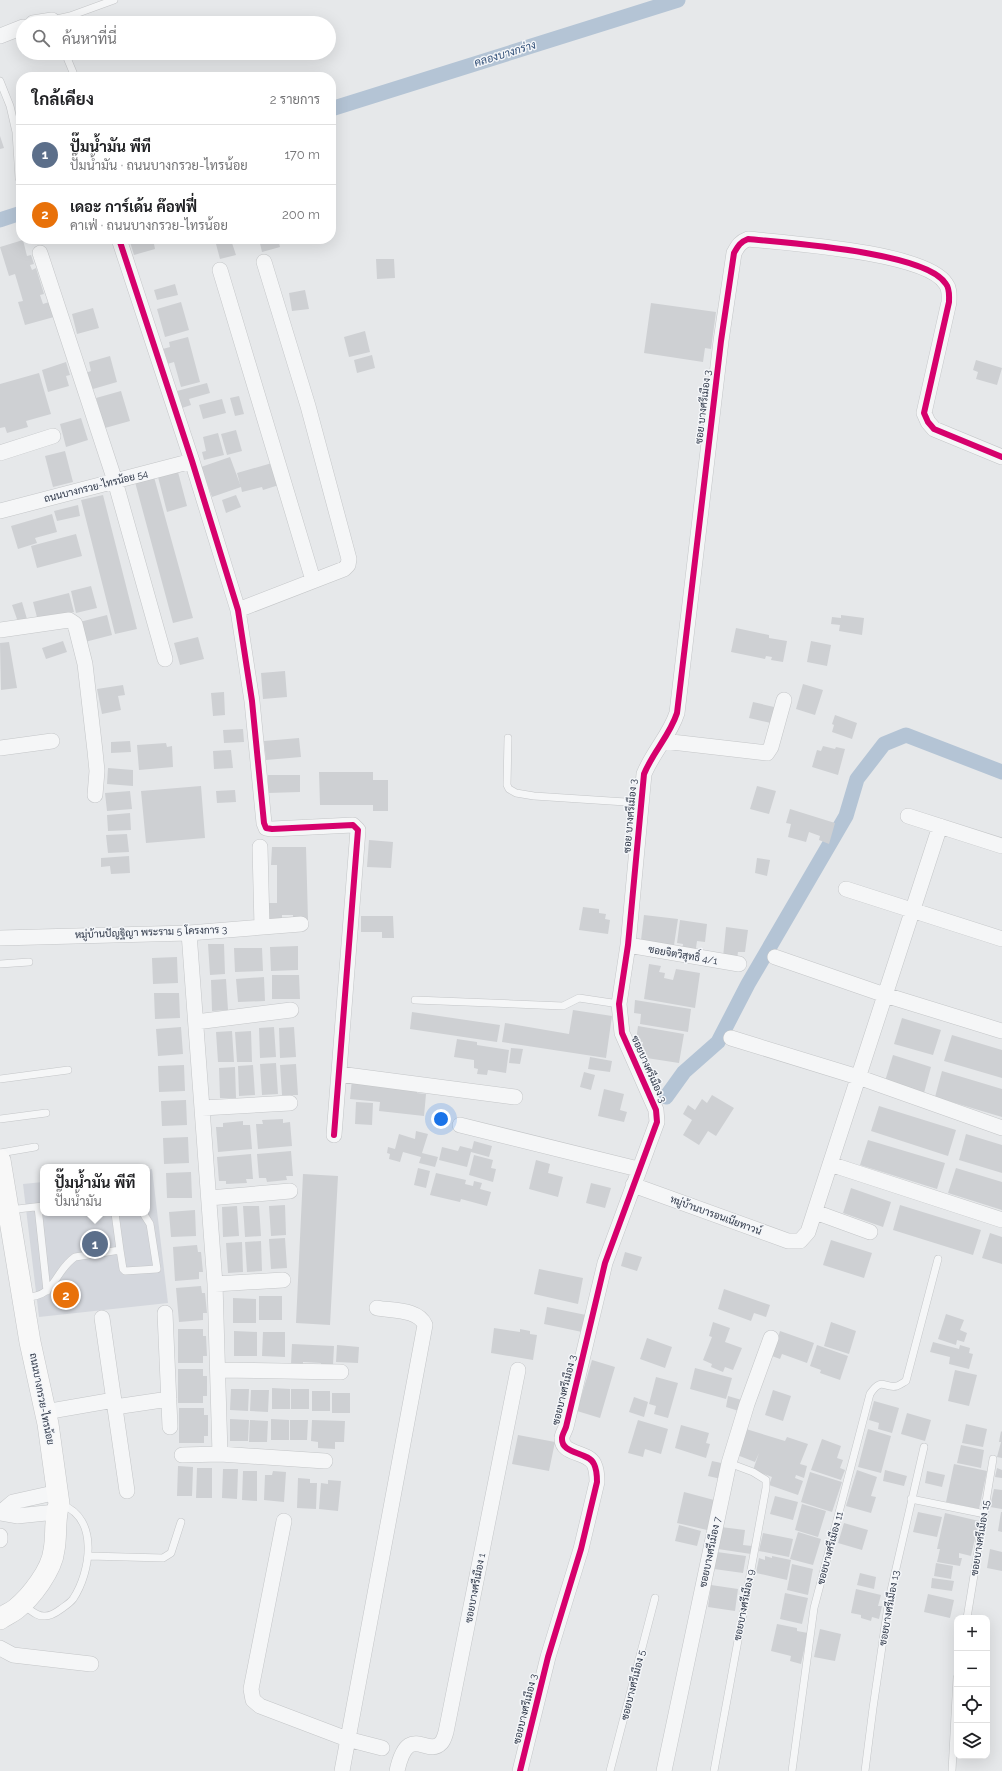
<!DOCTYPE html>
<html lang="th">
<meta charset="utf-8">
<style>
body{margin:0;font-family:Raleway,Sarabun,sans-serif;background:#f6f6f6;color:#202124}
.controls{position:absolute;right:12px;bottom:12px;display:grid;overflow:hidden;border-radius:8px;box-shadow:0 4px 16px #0002}
.controls button{width:36px;height:36px;display:grid;place-items:center;padding:0;border:0;border-bottom:1px solid #e0e0e0;background:#fff;color:#202124;font:20px sans-serif}
.you{position:absolute;left:441px;top:1119px;width:14px;height:14px;margin:-10px;border:3px solid #fff;border-radius:50%;background:#1a73e8;box-shadow:0 0 0 6px #1a73e833}
.badge{display:grid;place-items:center;width:26px;height:26px;border-radius:50%;background:#2563eb;color:#fff;font-size:13px;font-weight:700}
.pin{position:absolute;translate:-50% -50%;border:2px solid #fff;box-shadow:0 1px 4px #0006}
.popup{position:absolute;left:40px;top:1164px;width:110px;height:52px;box-sizing:border-box;display:grid;place-content:center;border-radius:8px;background:#fff;filter:drop-shadow(0 1px 3px #0005);font-size:13px;white-space:nowrap;color:#757577}
.popup b{font-size:15px;color:#202124}
.popup::after{content:'';position:absolute;left:50%;top:100%;margin-left:-8px;border:8px solid transparent;border-top-color:#fff}
.list{margin:0;padding:0;list-style:none}
h2{display:flex;justify-content:space-between;align-items:center;height:52px;margin:0;padding:0 16px;font-size:17px}
h2 small{font-size:13px;font-weight:400;color:#757577}
.list li{display:grid;grid-template-columns:26px 1fr auto;gap:12px;align-items:center;box-sizing:border-box;height:60px;padding:0 16px;border-top:1px solid #e0e0e0}
.list b{display:block;font-size:15px;white-space:nowrap}
.list p{margin:0;font-size:13px;white-space:nowrap;color:#757577}
.list em{font-size:13px;font-style:normal;color:#757577}
.icon{flex:none;width:22px;height:22px;fill:none;stroke:currentColor;stroke-width:2;stroke-linecap:round;stroke-linejoin:round}
.map{position:relative;flex:none;width:1002px;height:1771px;overflow:hidden}
.search{position:absolute;background:#fff;box-shadow:0 4px 16px #0002;left:16px;top:16px;width:320px;height:44px;display:flex;align-items:center;gap:10px;box-sizing:border-box;padding:0 14px;border-radius:22px;color:#757577;font-size:15px}
.panel{position:absolute;background:#fff;box-shadow:0 4px 16px #0002;left:16px;top:72px;width:320px;height:172px;border-radius:16px}
.map>svg:first-child{display:block}
.built{fill:#d4d7dd}
.lines{fill:none;stroke-linecap:round;stroke-linejoin:round}
.canal{stroke:#b4c4d5;stroke-width:15}
.building{fill:#ced0d3}
.service-casing{stroke:#c4c6c8;stroke-width:8}
.minor-casing{stroke:#c4c6c8;stroke-width:16}
.secondary-casing{stroke:#c4c6c8;stroke-width:22}
.service{stroke:#f5f6f7;stroke-width:7}
.minor{stroke:#f5f6f7;stroke-width:15}
.secondary{stroke:#f8f8f8;stroke-width:21}
.cycleway-casing{stroke:#f4f6f9;stroke-width:8}
.cycleway{stroke:#d6006c;stroke-width:6}
.labels{text-anchor:middle;dominant-baseline:central;stroke-width:3;stroke-linejoin:round;paint-order:stroke}
.street-label{font-size:10px;fill:#2b3445;stroke:#f4f6f9}
.water-label{font-size:11px;font-style:italic;fill:#34527a;stroke:#f4f6f9}
</style>
<div class="map">
<svg width="1002" height="1771" viewBox="0 0 1002 1771">
<rect width="100%" height="100%" fill="#e6e8ea"/>
<path class="built" d="M152 1169 168 1303 39 1317 23 1184 43 1182V1213H147V1170Z"/>
<g class="lines">
<path class="canal" d="M331 109 678 0
M0 220 21 213
M666 1097 684 1072 718 1042 748 984 846 816 857 779 884 744 906 735 1002 772"/>
</g>
<path class="building" d="M0 136 4 148 0 149Z
M141 239H153L155 249 134 255 130 242Z
M259 239H278L280 247 262 252Z
M23 240 27 256 31 255 34 264 30 265 32 270 36 268 44 294 40 295 43 304 49 302 54 317 25 325 18 302 23 301 15 274 9 276 0 247Z
M231 240 236 255 220 259 216 244Z
M376 259H394L395 278 377 279Z
M175 284 178 295 157 300 154 290Z
M305 290 309 309 292 311 289 293Z
M181 302 189 330 165 337 157 309Z
M651 303 716 312 711 349 705 348 703 362 644 353Z
M93 308 99 328 77 334 72 314Z
M365 331 370 352 349 357 344 337Z
M188 337 200 382 181 387 174 362 164 365 159 350 170 347 169 342Z
M372 355 375 368 357 373 354 360Z
M110 356 117 382 93 389 92 387 88 388 83 374 91 371 89 362Z
M976 360 1002 368 997 385 976 379 978 372 973 370Z
M66 362 70 375 66 376 69 386 48 392 42 370Z
M39 373 51 414 26 421 28 427 7 433 5 427 0 428V384Z
M207 383 210 393 189 399 191 405 182 408 177 391Z
M121 391 130 421 105 428 96 398Z
M239 396 244 414 235 416 230 398Z
M222 399 226 413 203 419 199 405Z
M81 418 88 440 66 447 60 424Z
M236 430 242 451 227 455 221 434Z
M218 433 224 455 204 460 202 452 206 451 203 437Z
M65 451 73 482 53 487 45 456Z
M230 457 240 484 237 473 272 463 279 485 263 490 262 487 242 492 241 487 212 497 201 467Z
M178 472 187 506 167 512 158 477Z
M154 477 193 618 173 623 135 482Z
M103 495 137 629 115 634 81 500Z
M236 495 241 507 226 513 222 500Z
M78 505 80 516 57 521 54 511Z
M52 514 57 532 35 538 37 543 18 549 11 526Z
M76 534 82 556 37 568 31 546Z
M91 586 97 608 76 613 71 591Z
M69 593 74 612 38 621 33 602Z
M22 602 27 619 18 622 12 605Z
M107 615 112 635 81 643 76 623Z
M841 615 864 618 862 635 839 631 840 625 831 624 832 617 841 618Z
M736 628 769 635V638L787 641 783 662 771 660 772 657 766 656 765 659 731 652Z
M198 637 204 659 180 665 174 643Z
M63 641 67 652 46 659 42 648Z
M811 641 831 645 827 666 807 662Z
M9 642 17 688 1 690 0 643Z
M285 671 287 697 263 699 261 673Z
M803 684 823 690 815 715 796 709Z
M123 685 125 695 118 696 121 710 102 714 97 689Z
M224 692 225 715 213 716 211 693Z
M753 702 774 707 771 723 749 718Z
M835 715 857 723 852 739 832 732 834 725 832 724Z
M243 729 244 742 224 743 223 730Z
M299 738 301 757 266 760 264 741Z
M130 741 131 752 111 753V742Z
M166 743 167 747 172 746 173 767 139 770 137 745Z
M823 746 835 749 836 747 845 749 838 775 812 767 817 750 821 751Z
M231 750 233 768 214 769 213 751Z
M108 768 133 770V786L107 784Z
M319 772H373V780H388V811H373V805H320Z
M268 775H300V792L268 793Z
M201 786 205 838 146 843 141 791Z
M757 786 776 791 769 814 750 809Z
M235 790 236 802 217 803 216 791Z
M130 791 132 809 107 811 105 793Z
M790 809 835 823 829 844 819 840 820 836 809 832 806 842 788 837 791 824 786 823Z
M130 813 131 830 108 831 107 815Z
M127 834 129 852 108 853 106 835Z
M369 840 393 842 391 868 367 867Z
M272 847H306L308 920H293V915H282V921L267 922V903H277V865H271Z
M129 856 130 873 111 874 110 866 101 867V858Z
M757 858 770 860 767 876 755 873Z
M583 907 599 909V913L606 914 605 919 610 920 608 934 579 930Z
M644 915 678 919 674 945 641 940Z
M361 916H393L394 938H382V932H361Z
M680 920 707 924 705 942 697 941 695 955 682 953 683 944 677 943Z
M726 927 748 930 745 952H738L737 959 723 957Z
M208 944H224L225 974 210 975Z
M298 946V970L271 971 270 947Z
M234 948H262L263 971 235 972Z
M177 957 178 983 153 984 152 958Z
M649 964 661 966 659 972 665 973 664 978 673 980 676 969 700 973 695 1008 644 999Z
M272 975H299L300 999H272Z
M264 977 265 1001 238 1002 236 979Z
M226 979 228 1010 212 1011 211 980Z
M154 993H179L180 1018 155 1019Z
M635 1000 691 1009 688 1032 640 1024 641 1014 634 1013Z
M573 1010 612 1016 606 1058 502 1042 505 1023 569 1034Z
M412 1012 500 1025 497 1042 410 1029Z
M902 1018 941 1030 933 1055 894 1044Z
M638 1026 684 1034 679 1063 640 1057 643 1042 636 1041Z
M181 1027 183 1054 158 1056 156 1029Z
M274 1027 276 1057 260 1058 259 1028Z
M294 1027 296 1057 280 1058 279 1028Z
M232 1031 234 1062H218L216 1032Z
M251 1031 252 1062H237L235 1032Z
M952 1035 1002 1050V1078L944 1061Z
M457 1039 477 1042V1045L509 1050 506 1073 488 1070 487 1075 477 1074 478 1069 474 1068V1060L454 1057Z
M511 1048 523 1049 520 1064 509 1063Z
M893 1055 931 1067 924 1093 885 1081Z
M590 1057 612 1061 610 1072 588 1069Z
M276 1063 278 1094 262 1095 260 1064Z
M296 1064 298 1095H282L280 1065Z
M184 1065 185 1091 159 1092 158 1066Z
M253 1065 255 1095 239 1096 238 1066Z
M235 1067 236 1098H220L219 1068Z
M942 1071 1002 1089V1117L935 1097Z
M584 1072 595 1075 591 1090 580 1087Z
M352 1079 417 1086V1093L426 1094 424 1116 379 1111 380 1102 350 1099Z
M604 1089 624 1094 620 1110 627 1112 624 1122 598 1116Z
M712 1095 734 1108 716 1136 708 1131 699 1145 683 1135 692 1120 683 1114 688 1105 695 1110 702 1099 707 1103Z
M186 1100 187 1125 162 1126 161 1101Z
M356 1102 373 1103 372 1125 355 1124Z
M879 1106 956 1130 948 1156 871 1131Z
M283 1119V1123L290 1122 292 1146 258 1149 256 1124H263L262 1120Z
M243 1121V1125H250L252 1149 218 1152 216 1127H223V1123Z
M416 1131 428 1134 422 1153 438 1157 435 1167 419 1163 421 1157 403 1152 400 1162 389 1159 390 1154 387 1153 388 1147 395 1149 399 1134 415 1139Z
M966 1134 1002 1145V1173L959 1160Z
M188 1137 189 1163 164 1164 163 1138Z
M868 1140 945 1163 937 1189 860 1165Z
M474 1141 492 1146 489 1157 471 1152 467 1167 439 1160 442 1147 458 1151 460 1146 472 1149Z
M291 1151 293 1176H286L287 1180 267 1182 266 1178H259L257 1154Z
M251 1154 253 1179H246L247 1183 226 1184V1181H219L217 1157Z
M474 1155 493 1160 491 1168 496 1169 493 1182 469 1175Z
M536 1160 550 1164 548 1173 563 1177 558 1197 529 1189Z
M418 1168 430 1171 426 1188 414 1185Z
M956 1168 1002 1182V1210L948 1193Z
M191 1172 192 1198H167L166 1173Z
M436 1173 466 1180 465 1184 473 1186 474 1181 482 1183 480 1189 491 1192 487 1206 461 1199 460 1202 430 1195Z
M303 1174 338 1176 330 1325 296 1323Z
M591 1183 611 1188 605 1208 586 1203Z
M851 1188 891 1202 883 1227 843 1213Z
M285 1205 286 1235 271 1236 269 1206Z
M900 1205 981 1230 973 1255 893 1230Z
M237 1206 239 1236 223 1237 222 1207Z
M243 1206H259L261 1236 245 1237Z
M195 1210 196 1236 171 1237 169 1212Z
M990 1233 1002 1237V1264L982 1258Z
M285 1238 287 1268 271 1269 269 1239Z
M831 1240 872 1253 864 1278 823 1265Z
M261 1241 262 1271 247 1272 245 1242Z
M242 1242 243 1272 228 1273 226 1243Z
M197 1245 198 1252H201L203 1272H199V1279L175 1281 173 1247Z
M625 1252 642 1257 637 1271 621 1266Z
M539 1269 583 1278 578 1304 534 1294Z
M201 1286 202 1293H205L207 1313H203V1320L179 1322 176 1288Z
M724 1289 770 1305 766 1317 754 1313 751 1321 718 1309Z
M259 1296H282V1320H259Z
M233 1298 256 1299V1323H233Z
M547 1307 586 1315 582 1332 544 1324Z
M946 1314 964 1320 960 1330 967 1333 964 1342 957 1340 956 1345 938 1339Z
M713 1322 730 1328 725 1342 742 1348 733 1370 725 1367 723 1372 711 1367 712 1364 703 1360 712 1337 709 1336Z
M831 1322 856 1331 849 1354 824 1346Z
M494 1328 520 1332V1329L530 1331V1334L537 1335 533 1360 491 1353Z
M178 1329H203V1336H206L207 1356H203V1363H178Z
M234 1331 257 1332V1356H234Z
M780 1331 814 1343 807 1363 782 1354 780 1359 772 1356Z
M263 1332H285V1357L262 1356Z
M647 1338 672 1347 665 1368 640 1359Z
M933 1342 959 1349 960 1345 970 1348 969 1353 973 1354 969 1369 949 1364 950 1357 930 1352Z
M292 1344 334 1346 333 1365H321V1363L303 1362V1364H291Z
M337 1345 359 1347 358 1363 336 1362Z
M817 1345 848 1356 840 1380 820 1373 821 1370 810 1366Z
M592 1360 615 1367 600 1418 577 1411Z
M695 1368 732 1378 726 1399 690 1389Z
M178 1369H203V1376H207V1396H203V1403H178Z
M955 1370 977 1375 969 1406 948 1401Z
M656 1377 678 1383 668 1418 654 1414 656 1406 649 1404Z
M272 1388 290 1389V1409H272Z
M231 1389H249L248 1411 230 1410Z
M291 1389H309V1409H291Z
M251 1390H269L268 1412 250 1411Z
M773 1390 791 1396 783 1421 765 1415Z
M312 1391H330V1411H312Z
M332 1393H350V1413H332Z
M728 1396 745 1401 742 1412 726 1407Z
M634 1397 648 1402 644 1417 629 1412Z
M874 1401 899 1408 892 1433 878 1429 879 1423 869 1420Z
M179 1408H204V1415H208V1436H204V1443H179Z
M907 1413 931 1420 925 1441 901 1434Z
M230 1419 249 1420 248 1441H230Z
M271 1419 289 1420V1440H271Z
M250 1420 268 1421 267 1442H249Z
M290 1420H308L307 1440H290Z
M312 1420 345 1421 344 1442H335V1449L318 1448V1442L311 1441Z
M638 1420 668 1429 661 1454 645 1449 643 1457 628 1453Z
M966 1424 987 1429 983 1447 962 1443Z
M681 1425 709 1433 706 1443 710 1444 706 1458 675 1448Z
M746 1429 785 1441 787 1437 808 1444 800 1464 807 1466 804 1478 796 1475 795 1478 803 1481 798 1495 769 1485 775 1469 772 1477 753 1470 759 1453 755 1462 737 1455Z
M868 1429 891 1436 881 1473 858 1467Z
M1001 1431 1002 1432V1458L997 1457 1001 1442H999Z
M518 1435 555 1442 549 1471 512 1464Z
M822 1439 841 1446 837 1458 843 1460 840 1468 845 1470 841 1480 811 1470Z
M961 1445 984 1450 981 1468 957 1463Z
M712 1461 726 1464 721 1479 708 1476Z
M954 1464 987 1471 979 1509 946 1502Z
M178 1466 193 1467 192 1496H177Z
M197 1468H212V1498H196Z
M997 1468 1002 1470V1478L995 1477Z
M223 1469H238L237 1499 222 1498Z
M857 1470 877 1477 871 1496 876 1497 871 1513 846 1506Z
M885 1470 907 1476 904 1486 883 1481Z
M243 1471H257V1501L242 1500Z
M273 1471 286 1472 284 1502 264 1500 265 1475H272Z
M927 1471 945 1475 942 1487 925 1483Z
M810 1472 842 1482 832 1512 801 1502Z
M298 1478 310 1479V1483H317L316 1509 297 1508Z
M328 1480 341 1481 338 1511 319 1509 321 1483 328 1484Z
M994 1489 1002 1490V1509L990 1507Z
M684 1492 714 1500 707 1530 677 1523Z
M775 1496 798 1502 793 1520 770 1514Z
M802 1504 826 1511 818 1537 795 1530Z
M918 1512 942 1517 937 1537 913 1532Z
M1001 1512H1002V1532L998 1531Z
M945 1513 979 1521 971 1556 959 1553V1558H962L960 1566 937 1562 940 1549H937Z
M844 1523 868 1530 862 1550 838 1543Z
M679 1525 701 1531 697 1546 675 1541Z
M721 1527 745 1530 743 1545 752 1546 751 1554 718 1549Z
M798 1532 821 1539 813 1565 790 1559Z
M763 1533 793 1539 789 1557 759 1551Z
M990 1549 1002 1552V1571L987 1568Z
M717 1552 746 1556 743 1573 714 1569Z
M765 1556 772 1558V1556L791 1560 787 1580 756 1573 759 1558 765 1560Z
M936 1563 953 1566 951 1579 934 1576Z
M792 1564 813 1569 808 1595 787 1590Z
M860 1573 876 1577 874 1589 857 1585Z
M932 1578 954 1581 952 1591 931 1588Z
M711 1585 738 1589 735 1611 708 1607Z
M856 1589 881 1595 878 1606H882L879 1619 872 1617 871 1621 861 1618V1615L851 1613Z
M785 1593 808 1598 802 1624 780 1619Z
M928 1594 954 1600 950 1618 924 1612Z
M777 1624 797 1628V1631L808 1633 801 1664 790 1661 791 1656 771 1651Z
M820 1629 841 1634 835 1661 814 1657Z"/>
<g class="lines">
<defs>
<path id="service" d="M52 21V20L70 16 114 0
M65 53 75 77
M0 81 10 106 16 132 19 178
M508 738 507 785 509 789 516 793 534 796 641 803
M0 964 29 962
M415 1000 563 1006 579 998 619 1004
M0 1079 68 1070
M0 1119 46 1113
M0 1153 35 1147
M38 1207 47 1291
M9 1210 43 1206
M120 1250 123 1269 125 1271 157 1269 150 1224 143 1213
M25 1297C57 1297 53 1272 75 1257L120 1250 115 1213
M911 1499 985 1514
M89 1556 163 1558 171 1553 181 1522
M23 1605C30 1609 36 1617 45 1616 51 1616 57 1612 61 1609 65 1606 70 1603 73 1599 91 1572 99 1518 62 1505
M967 1618 993 1459
M610 1771 655 1598
M714 1771 766 1488V1480L753 1472 729 1463
M792 1771 814 1608 870 1394C882 1376 884 1389 897 1386 900 1385 904 1382 906 1381L938 1259
M865 1771 873 1708 889 1599 924 1447
M952 1771 957 1678"/>
<path id="minor" d="M33 23 52 20
M0 36 23 27
M119 239 192 461 238 610 252 701 264 823 266 828 272 829 353 825 358 830 334 1135
M40 253 115 481 165 659
M220 270 313 580
M0 453 53 436
M0 511 192 461
M238 610 344 569 348 565 349 559 308 406 264 262
M0 630 69 620 75 624 85 664 95 751 97 771 95 795
M663 741 767 753 771 747 784 700
M0 748 52 741
M908 816 1002 846
M260 847 262 927
M846 889 1002 939
M189 933 215 1284 220 1454
M0 938 189 933 301 924
M628 945 739 964
M775 957 885 995 1002 1031
M196 1022 291 1010
M731 1038 858 1077 1002 1128
M339 1074 515 1097
M202 1108 290 1103
M460 1125 638 1169
M830 1164 1002 1220
M633 1185 788 1241H800L808 1232 940 826
M209 1198 290 1191
M815 1212 870 1232
M215 1284 283 1280
M165 1313 170 1427
M102 1318 127 1491
M218 1370 341 1372
M115 1407 169 1399
M45 1412 114 1400
M182 1455 220 1454 325 1461
M0 1513 13 1502 58 1492
M1 1513 17 1516 56 1512
M284 1521 251 1689 253 1700 260 1706 347 1739 382 1748
M0 1536V1540
M0 1648 13 1655 91 1664
M342 1771 425 1325C418 1309 393 1311 377 1308
M397 1771C408 1721 427 1758 441 1743 444 1740 445 1735 446 1732L518 1370
M520 1771 548 1657 581 1549 597 1482C597 1476 597 1470 594 1464 588 1451 561 1455 562 1438 562 1435 565 1430 566 1427L605 1263 657 1122 656 1110 622 1033 619 1004 628 945 644 774C653 752 670 735 677 713L721 341 734 253C738 246 740 242 748 239 786 243 927 252 946 284 950 289 949 296 949 302L924 413 928 422 934 429 1002 457
M664 1771 729 1463 747 1404 771 1338"/>
<path id="secondary" d="M0 1160 30 1342 48 1424 59 1504C54 1519 57 1535 54 1550 52 1570 31 1597 16 1609 11 1613 5 1615 0 1619"/>
</defs>
<use href="#service" class="service-casing"/>
<use href="#minor" class="minor-casing"/>
<use href="#secondary" class="secondary-casing"/>
<use href="#service" class="service"/>
<use href="#minor" class="minor"/>
<use href="#secondary" class="secondary"/>
<defs>
<path id="cycleway" d="M119 239 192 461 238 610 252 701 264 823 266 828 272 829 353 825 358 830 334 1135
M520 1771 548 1657 581 1549 597 1482C597 1476 597 1470 594 1464 588 1451 561 1455 562 1438 562 1435 565 1430 566 1427L605 1263 657 1122 656 1110 622 1033 619 1004 628 945 644 774C653 752 670 735 677 713L721 341 734 253C738 246 740 242 748 239 786 243 927 252 946 284 950 289 949 296 949 302L924 413 928 422 934 429 1002 457"/>
</defs>
<use href="#cycleway" class="cycleway-casing"/>
<use href="#cycleway" class="cycleway"/>
</g>
<g class="labels">
<g class="street-label">
<text transform="translate(703 407) rotate(-83)">ซอย บางศรีเมือง 3</text>
<text transform="translate(96 486) rotate(-14)">ถนนบางกรวย-ไทรน้อย 54</text>
<text transform="translate(630 816) rotate(-85)">ซอย บางศรีเมือง 3</text>
<text transform="translate(151 932) rotate(-2)">หมู่บ้านปัญฐิญา พระราม 5 โครงการ 3</text>
<text transform="translate(683 955) rotate(10)">ซอยจิตวิสุทธิ์ 4/1</text>
<text transform="translate(649 1069) rotate(66)">ซอยบางศรีเมือง 3</text>
<text transform="translate(716 1215) rotate(20)">หมู่บ้านบารอนเนียทาวน์</text>
<text transform="translate(564 1390) rotate(-76)">ซอยบางศรีเมือง 3</text>
<text transform="translate(42 1399) rotate(79)">ถนนบางกรวย-ไทรน้อย</text>
<text transform="translate(980 1538) rotate(-81)">ซอยบางศรีเมือง 15</text>
<text transform="translate(830 1548) rotate(-75)">ซอยบางศรีเมือง 11</text>
<text transform="translate(710 1552) rotate(-78)">ซอยบางศรีเมือง 7</text>
<text transform="translate(475 1588) rotate(-79)">ซอยบางศรีเมือง 1</text>
<text transform="translate(744 1605) rotate(-79)">ซอยบางศรีเมือง 9</text>
<text transform="translate(889 1608) rotate(-80)">ซอยบางศรีเมือง 13</text>
<text transform="translate(633 1685) rotate(-76)">ซอยบางศรีเมือง 5</text>
<text transform="translate(525 1709) rotate(-76)">ซอยบางศรีเมือง 3</text>
</g>
<g class="water-label">
<text transform="translate(505 54) rotate(-17)">คลองบางกร่าง</text>
</g>
</g>
</svg>
<div class="controls">
<button>+</button>
<button>−</button>
<button><svg class="icon" aria-label="locate" viewBox="0 0 24 24"><circle cx="12" cy="12" r="6"/><path d="M12 2v4M12 18v4M2 12h4M18 12h4"/></svg></button>
<button><svg class="icon" aria-label="layers" viewBox="0 0 24 24"><path d="M12 4l9 5-9 5-9-5zM3 14l9 5 9-5"/></svg></button>
</div>
<div class="you"></div>
<div class="pin badge" style="left:95px;top:1244px;background:#5c6f8a">1</div>
<div class="popup"><b>ปั๊มน้ำมัน พีที</b>ปั๊มน้ำมัน</div>
<div class="pin badge" style="left:66px;top:1295px;background:#e8710a">2</div>
<div class="search"><svg class="icon" aria-label="search" viewBox="0 0 24 24"><circle cx="10" cy="10" r="6"/><path d="M15 15l6 6"/></svg>ค้นหาที่นี่</div>
<section class="panel">
<h2>ใกล้เคียง<small>2 รายการ</small></h2>
<ul class="list">
<li><span class="badge" style="background:#5c6f8a">1</span><div><b>ปั๊มน้ำมัน พีที</b><p>ปั๊มน้ำมัน · ถนนบางกรวย-ไทรน้อย</p></div><em>170 m</em></li>
<li><span class="badge" style="background:#e8710a">2</span><div><b>เดอะ การ์เด้น ค๊อฟฟี่</b><p>คาเฟ่ · ถนนบางกรวย-ไทรน้อย</p></div><em>200 m</em></li>
</ul>
</section>
</div>
